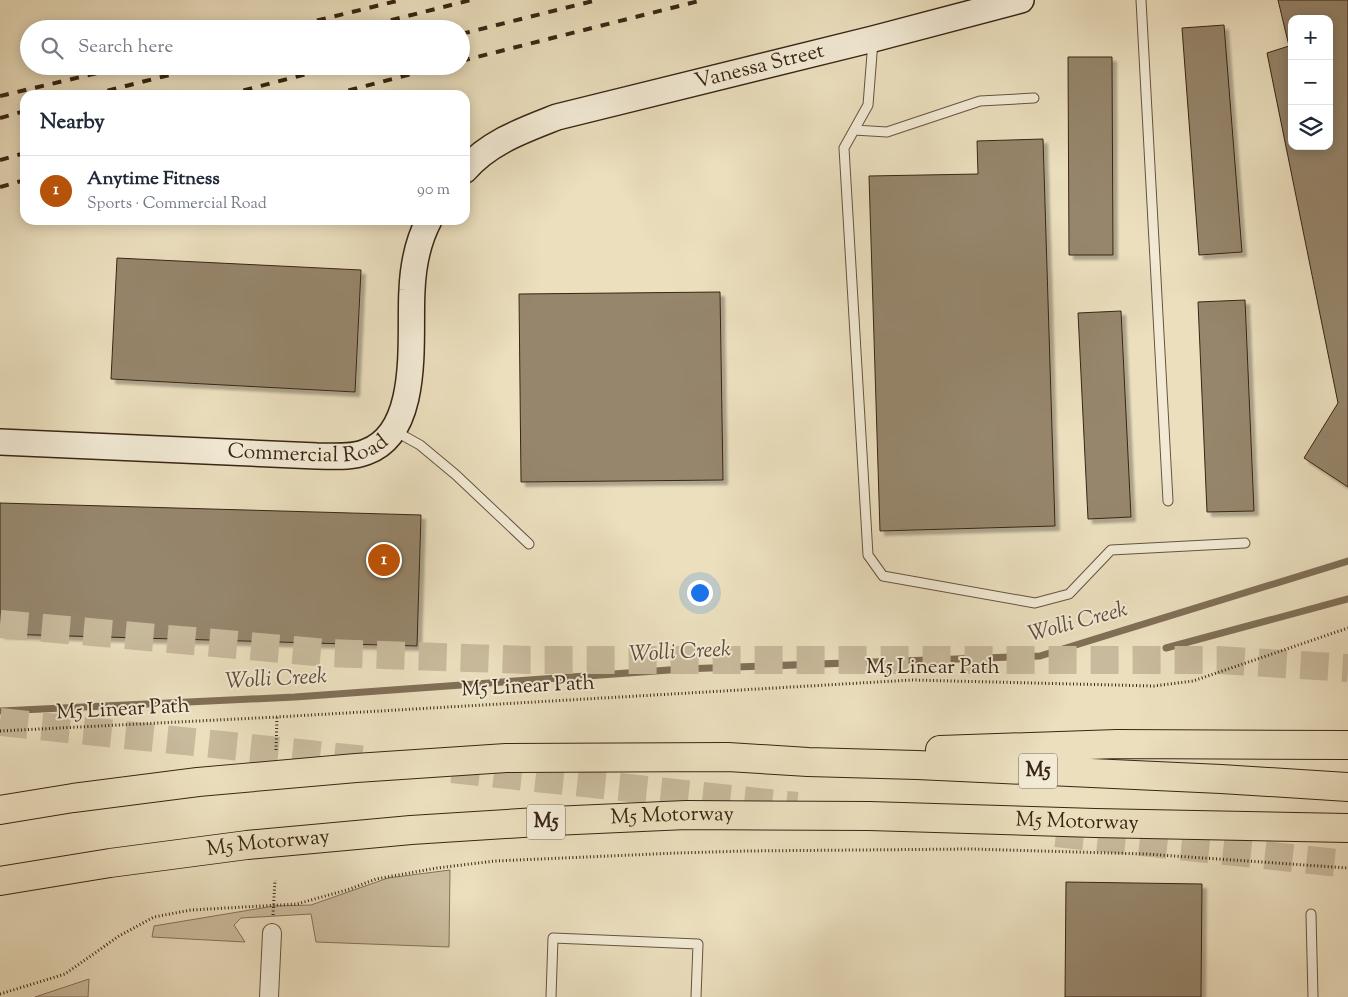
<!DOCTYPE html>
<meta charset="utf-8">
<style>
body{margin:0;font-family:"Sorts Mill Goudy",serif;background:#f6f6f7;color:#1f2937}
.controls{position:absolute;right:15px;top:15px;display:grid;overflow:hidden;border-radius:10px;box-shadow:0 2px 12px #0003}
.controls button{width:45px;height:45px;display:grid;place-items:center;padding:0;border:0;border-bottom:1px solid #e0e1e3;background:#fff;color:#1f2937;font:25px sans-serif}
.you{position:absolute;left:699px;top:592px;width:18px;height:18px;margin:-12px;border:4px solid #fff;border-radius:50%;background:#1a73e8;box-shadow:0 0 0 8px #1a73e833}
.badge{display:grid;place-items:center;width:32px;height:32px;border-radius:50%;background:#b45309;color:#fff;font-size:16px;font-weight:700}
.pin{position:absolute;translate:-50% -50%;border:2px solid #fff;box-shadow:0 1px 5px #0006}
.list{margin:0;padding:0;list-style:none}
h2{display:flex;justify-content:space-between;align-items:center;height:65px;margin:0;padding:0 20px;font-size:21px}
h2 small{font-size:16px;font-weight:400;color:#747a83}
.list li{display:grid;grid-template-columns:32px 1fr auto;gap:15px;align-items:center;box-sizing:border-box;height:70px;padding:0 20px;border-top:1px solid #e0e1e3}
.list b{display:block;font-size:19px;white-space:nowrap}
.list p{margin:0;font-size:16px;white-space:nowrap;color:#747a83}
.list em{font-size:16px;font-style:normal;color:#747a83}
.icon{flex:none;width:28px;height:28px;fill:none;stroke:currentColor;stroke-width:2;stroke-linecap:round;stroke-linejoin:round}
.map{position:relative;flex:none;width:1348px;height:997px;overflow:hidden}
.search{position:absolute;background:#fff;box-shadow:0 2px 12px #0003;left:20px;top:20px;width:450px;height:55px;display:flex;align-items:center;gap:12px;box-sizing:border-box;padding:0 18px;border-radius:28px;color:#747a83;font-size:19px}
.panel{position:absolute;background:#fff;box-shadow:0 2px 12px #0003;left:20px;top:90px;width:450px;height:135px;border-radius:15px}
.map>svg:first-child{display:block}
.green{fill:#cdbfa1;stroke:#84725a}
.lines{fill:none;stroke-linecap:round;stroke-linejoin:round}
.stream{stroke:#806f57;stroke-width:7}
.building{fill:#96866c;stroke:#3a2514;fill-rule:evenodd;filter:url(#shadow)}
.motorway-tunnel{stroke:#c8ba9c;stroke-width:28;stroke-dasharray:28 14;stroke-linecap:butt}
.service-casing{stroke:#66543e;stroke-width:11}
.minor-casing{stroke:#66543e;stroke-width:20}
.secondary-casing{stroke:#3a2514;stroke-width:28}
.motorway-casing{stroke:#3a2514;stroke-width:30}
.path{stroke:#3a2514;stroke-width:3;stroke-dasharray:1 2.5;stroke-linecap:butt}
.service{stroke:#f2ead5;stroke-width:9}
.minor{stroke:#f2ead5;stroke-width:18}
.secondary{stroke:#f2ead5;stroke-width:25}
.motorway{stroke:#ebdfbe;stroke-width:28}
.rail{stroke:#3a2514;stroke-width:4;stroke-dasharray:9 9;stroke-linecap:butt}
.labels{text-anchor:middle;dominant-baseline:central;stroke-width:4;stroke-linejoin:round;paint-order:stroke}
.shield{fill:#f2ead5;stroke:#71604e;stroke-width:1}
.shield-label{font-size:20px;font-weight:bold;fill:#3a2514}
.street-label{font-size:21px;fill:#3a2514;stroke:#f2ead5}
.water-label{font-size:22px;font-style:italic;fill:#5d4a36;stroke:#f2ead5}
</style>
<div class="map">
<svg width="1348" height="997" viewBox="0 0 1348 997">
<defs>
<filter id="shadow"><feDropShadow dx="4.5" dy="4.5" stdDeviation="1" flood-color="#0004"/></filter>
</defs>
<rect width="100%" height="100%" fill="#ebdfbe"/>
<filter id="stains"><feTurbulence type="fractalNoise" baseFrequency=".004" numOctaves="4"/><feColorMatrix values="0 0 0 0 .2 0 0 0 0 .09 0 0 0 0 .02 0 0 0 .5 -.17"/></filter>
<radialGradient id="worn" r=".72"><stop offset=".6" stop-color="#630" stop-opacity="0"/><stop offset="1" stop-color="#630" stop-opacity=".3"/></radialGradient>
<path class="green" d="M450 870 449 947 316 942 311 914 241 918 234 925 245 942 152 937 154 926 274 906 311 905 388 878Z
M89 979 88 997H35Z"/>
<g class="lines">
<path class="stream" d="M1166 648 1348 599
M0 711 295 697 683 669 1040 656 1348 561"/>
</g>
<path class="building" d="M1278 0H1348V487L1304 458 1338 403 1267 53 1289 46ZM1292 19H1329V146H1292Z
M1224 25 1242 252 1199 255 1182 28Z
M1068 57H1112L1113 255H1069Z
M1043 139 1055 526 880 531 869 176 978 174 977 141Z
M117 258 361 270 355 392 111 379Z
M720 292 723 480 521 482 519 294Z
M1245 300 1254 511 1207 512 1198 302Z
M1121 311 1131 517 1088 519 1078 313Z
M0 503 421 515 417 646 0 634Z
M1066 882 1202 884 1201 997H1065Z"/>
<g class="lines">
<path class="motorway-tunnel" d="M0 624 327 653 528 660H1218L1348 668
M0 722 367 760
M452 769 797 806
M1056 833 1348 864"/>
<defs>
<path id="service" d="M1141 0 1168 501
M873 41 868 105 844 148 868 555 883 576 1035 603 1069 594 1111 550 1245 543
M854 130 887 132 980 101 1034 98
M393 430 420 445 456 475 529 544
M1311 914 1313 997
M551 997 553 938 698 944 696 997"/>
<path id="minor" d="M269 997 272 933"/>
<g id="secondary">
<path id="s1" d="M465 170C489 142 524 130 557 117L873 39 1021 0"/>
<path id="s2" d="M0 442 317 456C333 456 351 458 366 452 422 432 409 336 412 290 413 266 418 241 429 220"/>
</g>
<g id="motorway">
<path d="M940 750 1117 744 1348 745"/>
<path d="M0 810 73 798 198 782 356 768 506 758 728 757 808 762 917 765 1221 779 1348 787"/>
<path id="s3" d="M0 881 110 863 247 845 411 830 553 821 686 815 869 816 1095 823 1348 828"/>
</g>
</defs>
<use href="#service" class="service-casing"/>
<use href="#minor" class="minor-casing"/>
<use href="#secondary" class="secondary-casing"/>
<use href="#motorway" class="motorway-casing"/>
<path class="path" d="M0 731 277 717 912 680 1154 686 1193 681 1348 628
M276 750 277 717
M273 915 275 880
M0 994 65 974 119 936 154 917 191 910 297 904 350 889 376 879 437 868 495 861 677 853 746 851 971 849 1146 854 1348 868"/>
<use href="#service" class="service"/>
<use href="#minor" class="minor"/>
<use href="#secondary" class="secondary"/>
<use href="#motorway" class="motorway"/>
<path class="rail" d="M282 29 401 0
M356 29 471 0
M461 34 597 0
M461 61 703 0
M90 95 205 66
M226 95 337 66
M331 95 442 66
M0 96 127 66
M0 118 25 111
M0 160 25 153
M0 187 25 180"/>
</g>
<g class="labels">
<g class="shield">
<rect x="1019" y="753.5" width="38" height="35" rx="4"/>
<rect x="527" y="804.5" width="38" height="35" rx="4"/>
</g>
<g class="shield-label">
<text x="1038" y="771">M5</text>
<text x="546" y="822">M5</text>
</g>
<g class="street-label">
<text stroke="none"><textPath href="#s1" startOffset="316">Vanessa Street</textPath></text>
<text stroke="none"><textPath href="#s2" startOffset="309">Commercial Road</textPath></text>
<text x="933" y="668">M5 Linear Path</text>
<text transform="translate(528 687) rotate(-3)">M5 Linear Path</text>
<text transform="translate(123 710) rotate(-3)">M5 Linear Path</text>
<text stroke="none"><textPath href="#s3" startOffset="676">M5 Motorway</textPath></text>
<text stroke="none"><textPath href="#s3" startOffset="1081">M5 Motorway</textPath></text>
<text stroke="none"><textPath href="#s3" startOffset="271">M5 Motorway</textPath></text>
</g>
<g class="water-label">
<text transform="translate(1078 623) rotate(-15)">Wolli Creek</text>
<text transform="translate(680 653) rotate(-3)">Wolli Creek</text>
<text transform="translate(276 680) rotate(-3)">Wolli Creek</text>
</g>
</g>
<rect width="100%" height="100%" filter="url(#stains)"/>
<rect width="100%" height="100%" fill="url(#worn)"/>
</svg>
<div class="controls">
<button>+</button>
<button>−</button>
<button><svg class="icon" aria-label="layers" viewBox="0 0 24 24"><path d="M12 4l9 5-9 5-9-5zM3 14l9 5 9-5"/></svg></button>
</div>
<div class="you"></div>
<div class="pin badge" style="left:384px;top:560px">1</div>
<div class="search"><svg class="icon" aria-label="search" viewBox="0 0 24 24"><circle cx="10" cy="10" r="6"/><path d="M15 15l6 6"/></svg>Search here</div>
<section class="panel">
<h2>Nearby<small></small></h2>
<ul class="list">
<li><span class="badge">1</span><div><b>Anytime Fitness</b><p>Sports · Commercial Road</p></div><em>90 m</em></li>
</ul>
</section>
</div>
